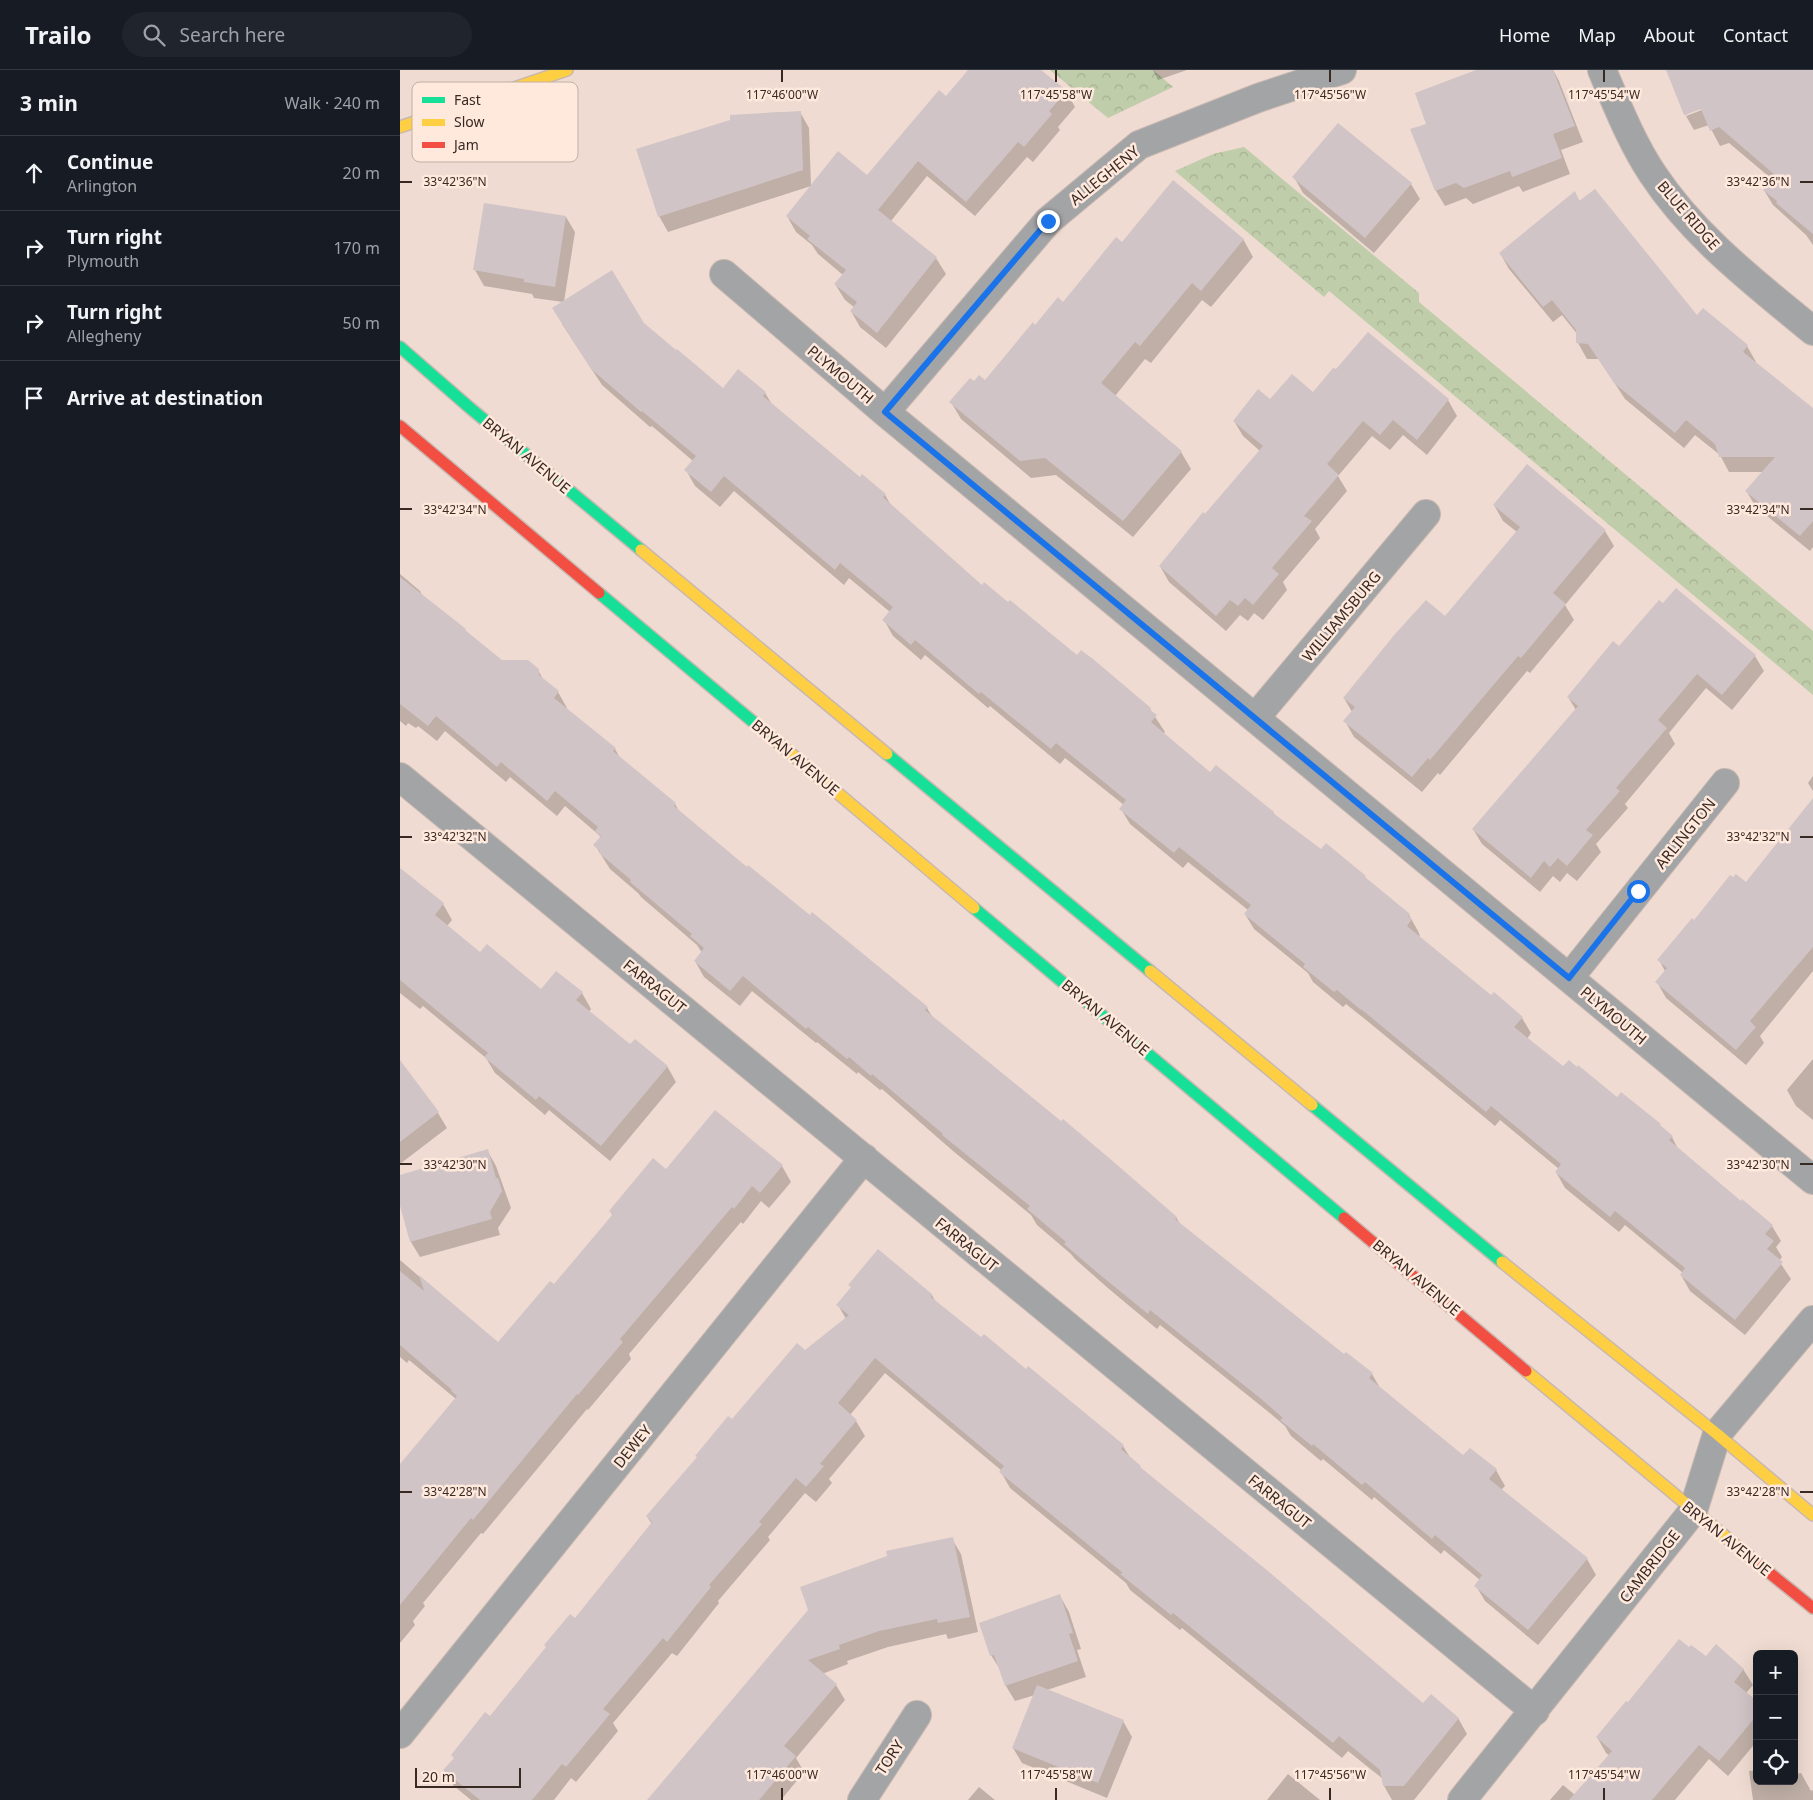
<!DOCTYPE html>
<meta charset="utf-8">
<style>
body{margin:0;font-family:"Noto Sans",sans-serif;background:#20242c;color:#f1f3f6}
.controls{position:absolute;right:15px;bottom:15px;display:grid;overflow:hidden;border-radius:8px;box-shadow:0 5px 20px #0002}
.controls button{width:45px;height:45px;display:grid;place-items:center;padding:0;border:0;border-bottom:1px solid #363941;background:#171b24;color:#f1f3f6;font:25px sans-serif}
.scale{position:absolute;left:15px;bottom:12px;width:106px;box-sizing:border-box;padding-left:5px;border:2px solid #382a23;border-top:0;font-size:14px;line-height:18px;white-space:nowrap;color:#382a23;-webkit-text-stroke:4px #ffe8dc;paint-order:stroke}
.stop{position:absolute;width:15px;height:15px;margin:-11px;border:4px solid #1a73e8;border-radius:50%;background:#fff}
.stop.end{background:#1a73e8;border-color:#fff;box-shadow:0 1px 5px #0008}
.list{margin:0;padding:0;list-style:none}
h2{display:flex;justify-content:space-between;align-items:center;height:65px;margin:0;padding:0 20px;font-size:21px}
h2 small{font-size:16px;font-weight:400;color:#9ea1a6}
.list li{display:grid;grid-template-columns:32px 1fr auto;gap:15px;align-items:center;box-sizing:border-box;height:75px;padding:0 20px;border-top:1px solid #363941}
.list b{display:block;font-size:19px;white-space:nowrap}
.list p{margin:0;font-size:16px;white-space:nowrap;color:#9ea1a6}
.list em{font-size:16px;font-style:normal;color:#9ea1a6}
.icon{flex:none;width:28px;height:28px;fill:none;stroke:currentColor;stroke-width:2;stroke-linecap:round;stroke-linejoin:round}
.map{position:relative;flex:none;width:1413px;height:1730px;overflow:hidden}
header{display:flex;align-items:center;gap:30px;box-sizing:border-box;height:70px;padding:0 25px;background:#171b24;border-bottom:1px solid #363941}
header strong{font-size:24px}
nav{display:flex;gap:28px;margin-inline-start:auto;font-size:18px}
.search{width:350px;height:45px;background:#20242c;display:flex;align-items:center;gap:12px;box-sizing:border-box;padding:0 18px;border-radius:28px;color:#9ea1a6;font-size:19px}
main{display:flex}
aside{flex:1;background:#171b24}
.map>svg:first-child{display:block}
.park{fill:url(#park-crowns)}
.shadow{fill:#0003}
.building{fill:#d1c4c7}
.lines{fill:none;stroke-linecap:round;stroke-linejoin:round}
.street-casing{stroke:#c8b8b1;stroke-width:30}
.fast-casing{stroke:#c8b8b1;stroke-width:14}
.slow-casing{stroke:#c8b8b1;stroke-width:14}
.jam-casing{stroke:#c8b8b1;stroke-width:14}
.street{stroke:#a2a4a6;stroke-width:28}
.fast{stroke:#16e098;stroke-width:11}
.slow{stroke:#ffcf43;stroke-width:11}
.jam{stroke:#f24e42;stroke-width:11}
.route{stroke:#1a73e8;stroke-width:6}
.ticks{fill:none;stroke:#382a23;stroke-width:2}
.labels{text-anchor:middle;dominant-baseline:central;stroke-width:5;stroke-linejoin:round;paint-order:stroke}
.street-label{font-size:15px;fill:#382a23;stroke:#ffe8dc}
.key{fill:#ffe8dc;stroke:#c3afa4;stroke-width:1}
.key-label{font-size:14px;fill:#382a23}
.ticks-label{font-size:12px;text-anchor:middle;fill:#382a23;stroke:#ffe8dc;stroke-width:5;stroke-linejoin:round;paint-order:stroke}
</style>
<header>
<strong>Trailo</strong>
<div class="search"><svg class="icon" aria-label="search" viewBox="0 0 24 24"><circle cx="10" cy="10" r="6"/><path d="M15 15l6 6"/></svg>Search here</div>
<nav><a>Home</a><a>Map</a><a>About</a><a>Contact</a></nav>
</header>
<main>
<aside>
<h2>3 min<small>Walk · 240 m</small></h2>
<ul class="list">
<li><svg class="icon" aria-label="ahead" viewBox="0 0 24 24"><path d="M12 20V5M6 11l6-6 6 6"/></svg><div><b>Continue</b><p>Arlington</p></div><em>20 m</em></li>
<li><svg class="icon" aria-label="right" viewBox="0 0 24 24"><path d="M7 20v-9h11M14 6l5 5-5 5"/></svg><div><b>Turn right</b><p>Plymouth</p></div><em>170 m</em></li>
<li><svg class="icon" aria-label="right" viewBox="0 0 24 24"><path d="M7 20v-9h11M14 6l5 5-5 5"/></svg><div><b>Turn right</b><p>Allegheny</p></div><em>50 m</em></li>
<li><svg class="icon" aria-label="arrive" viewBox="0 0 24 24"><path d="M6 21V4h12l-3 4 3 4H6"/></svg><div><b>Arrive at destination</b></div></li>
</ul>
</aside>
<div class="map">
<svg width="1413" height="1730" viewBox="0 0 1413 1730">
<defs>
<pattern id="park-crowns" width="20" height="18" patternUnits="userSpaceOnUse" patternTransform="scale(1.25)"><rect width="20" height="18" fill="#c0cdaa"/><path d="M2 6a3 3 0 1 1 6 0M12 15a3 3 0 1 1 6 0" fill="none" stroke="#a6b092"/></pattern>
</defs>
<rect width="100%" height="100%" fill="#efdbd1"/>
<path class="park" d="M650 0H753L773 17 708 48Z
M844 77 1019 223V232L1413 561V625L929 221 924 227 775 101 813 84Z"/>
<path class="shadow" d="M569 0H640L666 21 675 37 658 57 660 60 633 92 627 87 575 146 527 106 491 151 536 188 546 204 486 278 460 257 451 241 454 237 445 230 435 214 443 205 418 184 412 175 396 162 387 146 468 107 547 28Z
M753 0H787L758 10Z
M1083 0H1153L1159 11 1183 72 1161 80 1170 104 1123 122 1119 116 1073 134 1066 128 1045 136 1036 121 1012 60 1028 54Z
M1267 0H1413V175L1406 165 1373 135 1364 120 1373 110 1329 73 1320 76 1309 55 1294 60 1286 46 1307 38 1306 35 1285 45Z
M400 42 409 58 411 116 268 162 259 146 363 43Z
M894 107 1011 114 1020 129 974 183 903 123Z
M1175 123 1180 132 1297 247 1303 240 1347 276 1356 292 1355 293 1413 340V477L1410 481 1356 437 1347 422 1363 402H1329L1320 385 1295 365 1284 378 1225 329 1199 289H1187L1178 273V265L1162 245 1153 252 1109 199 1100 183Z
M166 147 175 162 164 232 243 254 324 320 365 323 373 336 460 409 485 425 492 437 582 516 750 639 765 662 763 664 810 704 873 742 876 747 921 781 967 810 1009 845 1018 861 1020 866 1019 867 1091 927 1094 924 1122 948 1131 963 1127 969 1163 998 1217 1029 1272 1067 1279 1081 1341 1133 1372 1156 1381 1171 1376 1177 1382 1187 1379 1191 1391 1209 1345 1265 1290 1221 1281 1205 1283 1203 1225 1155 1219 1162 1165 1118 1156 1102 1159 1099 1100 1050 1095 1056 971 954 946 934 943 937 913 912 908 903 854 859 845 844 848 840 788 792 783 798 730 754 721 739 724 735 665 688 660 694 590 636 588 638 525 585 521 590 493 566 484 550 490 542 449 508 444 515 334 421 320 437 295 416 286 400 293 391 252 356 250 357 202 315 162 254 163 232 134 228 132 224 84 216 75 200Z
M843 169 853 187 811 237 802 230 751 293 745 289 715 326 781 382 791 399 733 467 656 405 631 408 561 349 551 332 574 313 585 312 636 257 663 233 722 174Z
M968 263 1048 330 1057 346 1027 385 1003 365 990 380 972 366 938 406 947 421 915 459 920 468 883 512 887 520 863 550 854 543 848 551 840 545 826 561 769 512 760 496 860 381 843 366 834 351 871 331 914 324 936 301Z
M1094 435 1205 461 1214 476 1165 535 1174 550 1130 603 1127 601 1040 705 1038 703 1022 722 954 667 945 651 952 642 944 628 1045 548 1117 462 1103 451Z
M0 504 20 521 23 527 65 560 68 564 102 591 138 600 144 611 158 622 167 638 166 639 215 679 220 688 275 734 280 743 347 799 478 897 527 938 533 948 776 1147 781 1156 944 1286 972 1304 980 1318 1064 1387 1096 1400 1105 1416 1101 1420 1187 1489 1196 1505 1138 1575 1085 1531 1076 1516 1080 1510 1044 1480 1041 1484 974 1427 972 1430 923 1389 921 1391 891 1366 885 1356 871 1344 760 1255 757 1259 709 1219 675 1189 671 1184 637 1155 631 1145 553 1081 482 1019 480 1020 458 1002 457 1004 417 972 416 973 352 921 340 936 304 907 295 891 302 883 297 875 241 827 238 823 210 799 195 775 201 768 199 765 165 736 157 746 110 707 106 712 45 661 37 671 18 656 16 658 8 653 6 656 0 651Z
M1219 578 1355 586 1364 601 1332 640 1306 618 1269 663 1275 674 1225 734 1228 738 1196 774 1201 782 1177 811 1167 803 1160 812 1153 806 1140 822 1082 774 1073 759 1176 640 1168 627Z
M1413 706V721L1408 713Z
M1413 730V901L1360 966 1364 973 1346 995 1266 928 1257 912 1265 901 1259 890 1295 852 1346 814Z
M0 799 43 834 52 850 47 856 80 884 141 921 182 923 191 939 189 942 231 976 267 996 276 1012 210 1091 149 1040 145 1045 95 1003 86 988 23 936 20 939 0 923Z
M1413 989V1050L1396 1036 1387 1020Z
M0 992 38 1043 47 1058 0 1094Z
M87 1080 96 1096 111 1138 98 1158 100 1165 20 1187 11 1172 0 1132V1106Z
M382 1096 391 1112 369 1138 361 1131 343 1154 341 1152 229 1284 231 1289 188 1340 187 1339 83 1464 81 1463 23 1533 25 1536 13 1551 15 1555 0 1573V1401L56 1329 9 1290 7 1293 0 1287V1190L98 1274 154 1216 213 1146 210 1141 266 1101Z
M450 1215 532 1225 536 1233 581 1268 626 1301 723 1376 731 1389 740 1397 743 1402 1023 1635 1058 1648 1067 1664 1014 1730H992L984 1716 983 1709 948 1681 942 1688 782 1558 780 1560 730 1520 726 1513 610 1418 601 1402 602 1401 485 1303 450 1345 456 1351 465 1366 429 1409 432 1413 416 1432 405 1423 368 1467 370 1470 318 1531 319 1533 277 1586 272 1583 213 1653 218 1661 176 1712 171 1708 154 1730H71L54 1716 45 1701 55 1689 52 1685 90 1648 176 1550 252 1454 247 1447 332 1351 405 1282 446 1249 438 1235 452 1219Z
M552 1469 561 1484 578 1562 548 1569 546 1564 488 1577 447 1591 448 1594 422 1604 436 1615 445 1630 396 1688 404 1702 381 1730H249L409 1540Z
M660 1526 669 1542 681 1579 677 1580 686 1607 647 1620 723 1651 732 1667 707 1728 622 1693 613 1678 635 1625 615 1631 606 1616 601 1601 591 1585Z
M1306 1588 1343 1599 1353 1615 1346 1623 1357 1633V1671L1328 1706 1309 1689 1275 1730H1150L1163 1715 1175 1725 1210 1686 1206 1683 1197 1667 1228 1634Z
M1357 1700V1711H1394V1704L1401 1703 1411 1721 1413 1720V1730H1353L1349 1701Z
M888 1704 920 1730H867Z
M579 1717 595 1730H568Z"/>
<path class="building" d="M568 0H641L667 21 649 41 652 44 624 77 618 72 566 132 518 91 478 140 537 187 477 263 450 241 457 232 434 214 446 200 407 169 410 166 386 146 438 81 467 105 539 20 546 26Z
M1076 0H1153L1175 56 1153 64 1162 88 1112 107 1110 101 1064 118 1056 113 1035 121 1010 59 1026 54 1015 23Z
M1266 0H1413V164L1376 133 1377 131 1363 120 1375 105 1319 57 1310 61 1301 39 1284 45Z
M401 41 403 100 258 147 236 79 330 50V45Z
M938 53 1012 113 965 168 892 107Z
M773 110 844 169 801 221 792 213 740 276 735 272 701 313 782 381 723 451 645 388 620 391 549 332 570 308 574 311 579 305 585 310 633 252 635 255 658 227 663 232 716 167 722 172Z
M1195 119 1297 245 1303 238 1348 275 1343 282 1413 338V451L1400 466 1345 421 1375 387H1319L1315 374 1286 350 1275 363 1214 313 1188 274 1176 273V260L1152 230 1143 237 1099 183 1175 121 1179 131Z
M84 133 166 146 155 217 124 212V209L73 200Z
M212 200 244 253 276 280 277 279 323 318 338 299 366 322 363 326 460 407 462 404 486 424 483 427 582 515 584 512 608 532 610 530 677 585 681 580 693 589 751 638 750 640 757 645 751 652 810 702 816 695 874 742 873 743 921 779 926 773 966 806 965 807 1010 844 1008 846 1012 849 1007 856 1091 925 1094 922 1123 947 1114 957 1163 996 1169 990 1177 997 1178 995 1217 1027 1221 1022 1261 1054 1260 1055 1273 1066 1269 1070 1341 1131 1342 1129 1373 1155 1365 1164 1374 1171 1367 1179 1383 1192 1335 1250 1280 1205 1285 1198 1215 1141 1210 1147 1155 1102 1161 1094 1091 1036 1086 1042 961 939V940L937 920 934 922 903 897 905 894 844 844 851 835 779 777 774 783 719 739 726 730 656 673 651 679 581 622 579 624 515 570 511 575 482 550 493 537 440 493 435 500 324 406 311 422 284 400 296 386 242 341 241 342 191 299 152 238Z
M968 262 1049 329 1017 370 993 350 980 365 963 351 927 394 939 405 904 446 912 451 872 498 879 504 853 535 845 528 838 536 830 530 816 546 759 496 803 442 805 444 863 376 833 351 858 319 870 329 892 304 913 322 933 298 936 299Z
M1127 394 1206 460 1153 523 1166 534 1121 588 1118 586 1030 690 1028 688 1012 707 943 651 955 637 943 628 995 564 1026 530 1045 546 1120 457 1093 435Z
M0 507 66 559 65 560 102 590H128L139 599V605L159 621 154 628 216 678 213 681 276 733 274 736 347 797 348 795 410 845 412 842 478 896 528 937 525 940 661 1051 663 1049 715 1093 777 1147 775 1149 944 1284 946 1282 973 1303 969 1308 1063 1385 1070 1378 1097 1399 1089 1409 1188 1488 1128 1560 1074 1516 1082 1505 1035 1465 1032 1469 965 1412 962 1415 913 1374 912 1376 880 1350 883 1348 860 1328 750 1240 748 1244 699 1204 664 1174 666 1172 627 1139 630 1136 542 1065 543 1064 472 1004 471 1006 449 987 447 989 408 957 406 959 343 906 330 921 294 891 304 878 290 866 292 864 230 812 231 810 199 783 200 781 193 775 201 766 195 761 198 757 155 721 147 731 101 692 97 697 36 646 28 656 0 634Z
M1276 518 1356 585 1322 625 1297 604 1258 650 1267 658 1216 718 1220 721 1186 760 1193 765 1167 796 1158 788 1150 797 1144 791 1131 808 1072 759 1178 636 1167 627 1213 571 1219 576 1259 530 1263 533Z
M1413 728V877L1350 951 1356 957 1336 980 1255 912 1267 898 1257 890 1292 848 1294 850 1330 805 1333 807 1336 804 1346 812Z
M0 798 44 833 35 845 80 882 87 874 141 919 156 901 183 922 176 930 230 974 235 969 268 996 201 1076 139 1026 136 1030 84 987 88 983 0 910Z
M0 990 39 1042 0 1072Z
M315 1040 383 1095 360 1123 352 1116 334 1139 332 1137 220 1269 223 1272 178 1325 177 1324 73 1450 71 1448 0 1535V1394L57 1326 51 1321 52 1320 0 1275V1201L24 1221 19 1205 98 1272 150 1211 154 1214 213 1144 209 1141 253 1088 266 1099Z
M88 1079 96 1108H98L102 1121 90 1142 92 1149 10 1172 0 1136V1105Z
M478 1179 532 1224 531 1227 581 1267 584 1264 626 1299 628 1296 724 1375 721 1379 741 1396 740 1397 868 1501 1023 1633 1031 1624 1059 1648 1004 1716H983L980 1700 939 1666 933 1673 773 1543 771 1545 720 1504 723 1503 599 1402 604 1396 475 1288 438 1333 457 1350 420 1394 424 1396 406 1417 396 1408 359 1452 362 1454 309 1515 311 1517 267 1572 263 1568 203 1639 210 1644 166 1697 162 1694 132 1730H80L43 1700 54 1688 51 1685 85 1642 90 1646 146 1577 144 1575 170 1544 175 1548 252 1452 246 1446 297 1387 295 1386 328 1346 332 1349 397 1273 405 1280 449 1245 436 1235 451 1217 448 1215Z
M553 1467 570 1547 538 1553 537 1549 479 1561 439 1575 440 1579 408 1590 437 1614 384 1676 396 1686 359 1730H247L408 1540 400 1517 487 1486 486 1481Z
M660 1524 673 1563 669 1564 678 1591 605 1616 594 1585 590 1586 579 1553Z
M1279 1569 1289 1577 1291 1575 1306 1586 1316 1574 1344 1599 1334 1612 1357 1631V1645L1319 1691 1299 1675 1252 1730H1169L1212 1681 1196 1667 1226 1631 1228 1632Z
M637 1615 724 1650 698 1713 612 1678Z"/>
<g class="lines">
<defs>
<path id="street" d="M1202 0C1217 35 1231 71 1252 103 1294 167 1355 213 1413 261
M324 204 485 342 1413 1110
M485 342 648 151 739 75 858 28 942 0
M855 648 1026 444
M0 707 1135 1641
M1169 908 1325 713
M0 1664 464 1088
M462 1730 517 1645
M1062 1730 1293 1441 1317 1364 1413 1250"/>
<path id="fast" d="M0 277 70 338 241 480
M199 523 376 671
M487 684 750 901
M574 838 944 1148
M912 1035 1102 1192"/>
<path id="slow" d="M0 57 167 0
M241 480 487 684
M376 671 574 838
M750 901 912 1035
M1102 1192 1317 1364 1413 1445
M1126 1301 1356 1492"/>
<path id="jam" d="M0 356 199 523
M944 1148 1126 1301
M1356 1492 1413 1538"/>
</defs>
<use href="#street" class="street-casing"/>
<use href="#fast" class="fast-casing"/>
<use href="#slow" class="slow-casing"/>
<use href="#jam" class="jam-casing"/>
<use href="#street" class="street"/>
<use href="#fast" class="fast"/>
<use href="#slow" class="slow"/>
<use href="#jam" class="jam"/>
</g>
<g class="lines">
<path class="route" d="M648 151 485 342 1169 908 1238 821"/>
</g>
<path class="ticks" d="M382 0V12M656 0V12M930 0V12M1204 0V12M0 112H12M1400 112H1413M0 439H12M1400 439H1413M0 767H12M1400 767H1413M0 1094H12M1400 1094H1413M0 1422H12M1400 1422H1413M382 1718V1730M656 1718V1730M930 1718V1730M1204 1718V1730"/>
<g class="labels">
<g class="street-label">
<text transform="translate(704 105) rotate(-39)">ALLEGHENY</text>
<text transform="translate(1289 145) rotate(49)">BLUE RIDGE</text>
<text transform="translate(441 304) rotate(40)">PLYMOUTH</text>
<text transform="translate(127 385) rotate(40)">BRYAN AVENUE</text>
<text transform="translate(941 546) rotate(-50)">WILLIAMSBURG</text>
<text transform="translate(396 687) rotate(40)">BRYAN AVENUE</text>
<text transform="translate(1285 763) rotate(-51)">ARLINGTON</text>
<text transform="translate(255 916) rotate(39)">FARRAGUT</text>
<text transform="translate(1214 945) rotate(40)">PLYMOUTH</text>
<text transform="translate(706 947) rotate(40)">BRYAN AVENUE</text>
<text transform="translate(567 1174) rotate(39)">FARRAGUT</text>
<text transform="translate(1017 1207) rotate(40)">BRYAN AVENUE</text>
<text transform="translate(232 1376) rotate(-51)">DEWEY</text>
<text transform="translate(880 1431) rotate(39)">FARRAGUT</text>
<text transform="translate(1327 1468) rotate(39)">BRYAN AVENUE</text>
<text transform="translate(1249 1496) rotate(-52)">CAMBRIDGE</text>
<text transform="translate(489 1687) rotate(-57)">TORY</text>
</g>
</g>
<rect x="12" y="12" width="166" height="80" rx="8" class="key"/>
<rect x="22" y="27" width="23" height="6" fill="#16e098"/>
<rect x="22" y="49" width="23" height="7" fill="#ffcf43"/>
<rect x="22" y="72" width="23" height="6" fill="#f24e42"/>
<g class="key-label">
<text x="54" y="35">Fast</text>
<text x="54" y="57">Slow</text>
<text x="54" y="80">Jam</text>
</g>
<g class="ticks-label">
<text x="382" y="29">117°46'00"W</text>
<text x="656" y="29">117°45'58"W</text>
<text x="930" y="29">117°45'56"W</text>
<text x="1204" y="29">117°45'54"W</text>
<text x="55" y="116">33°42'36"N</text>
<text x="1358" y="116">33°42'36"N</text>
<text x="55" y="444">33°42'34"N</text>
<text x="1358" y="444">33°42'34"N</text>
<text x="55" y="771">33°42'32"N</text>
<text x="1358" y="771">33°42'32"N</text>
<text x="55" y="1099">33°42'30"N</text>
<text x="1358" y="1099">33°42'30"N</text>
<text x="55" y="1426">33°42'28"N</text>
<text x="1358" y="1426">33°42'28"N</text>
<text x="382" y="1709">117°46'00"W</text>
<text x="656" y="1709">117°45'58"W</text>
<text x="930" y="1709">117°45'56"W</text>
<text x="1204" y="1709">117°45'54"W</text>
</g>
</svg>
<div class="controls">
<button>+</button>
<button>−</button>
<button><svg class="icon" aria-label="locate" viewBox="0 0 24 24"><circle cx="12" cy="12" r="6"/><path d="M12 2v4M12 18v4M2 12h4M18 12h4"/></svg></button>
</div>
<div class="scale">20 m</div>
<div class="stop" style="left:1238px;top:821px"></div>
<div class="stop end" style="left:648px;top:151px"></div>
</div>
</main>
